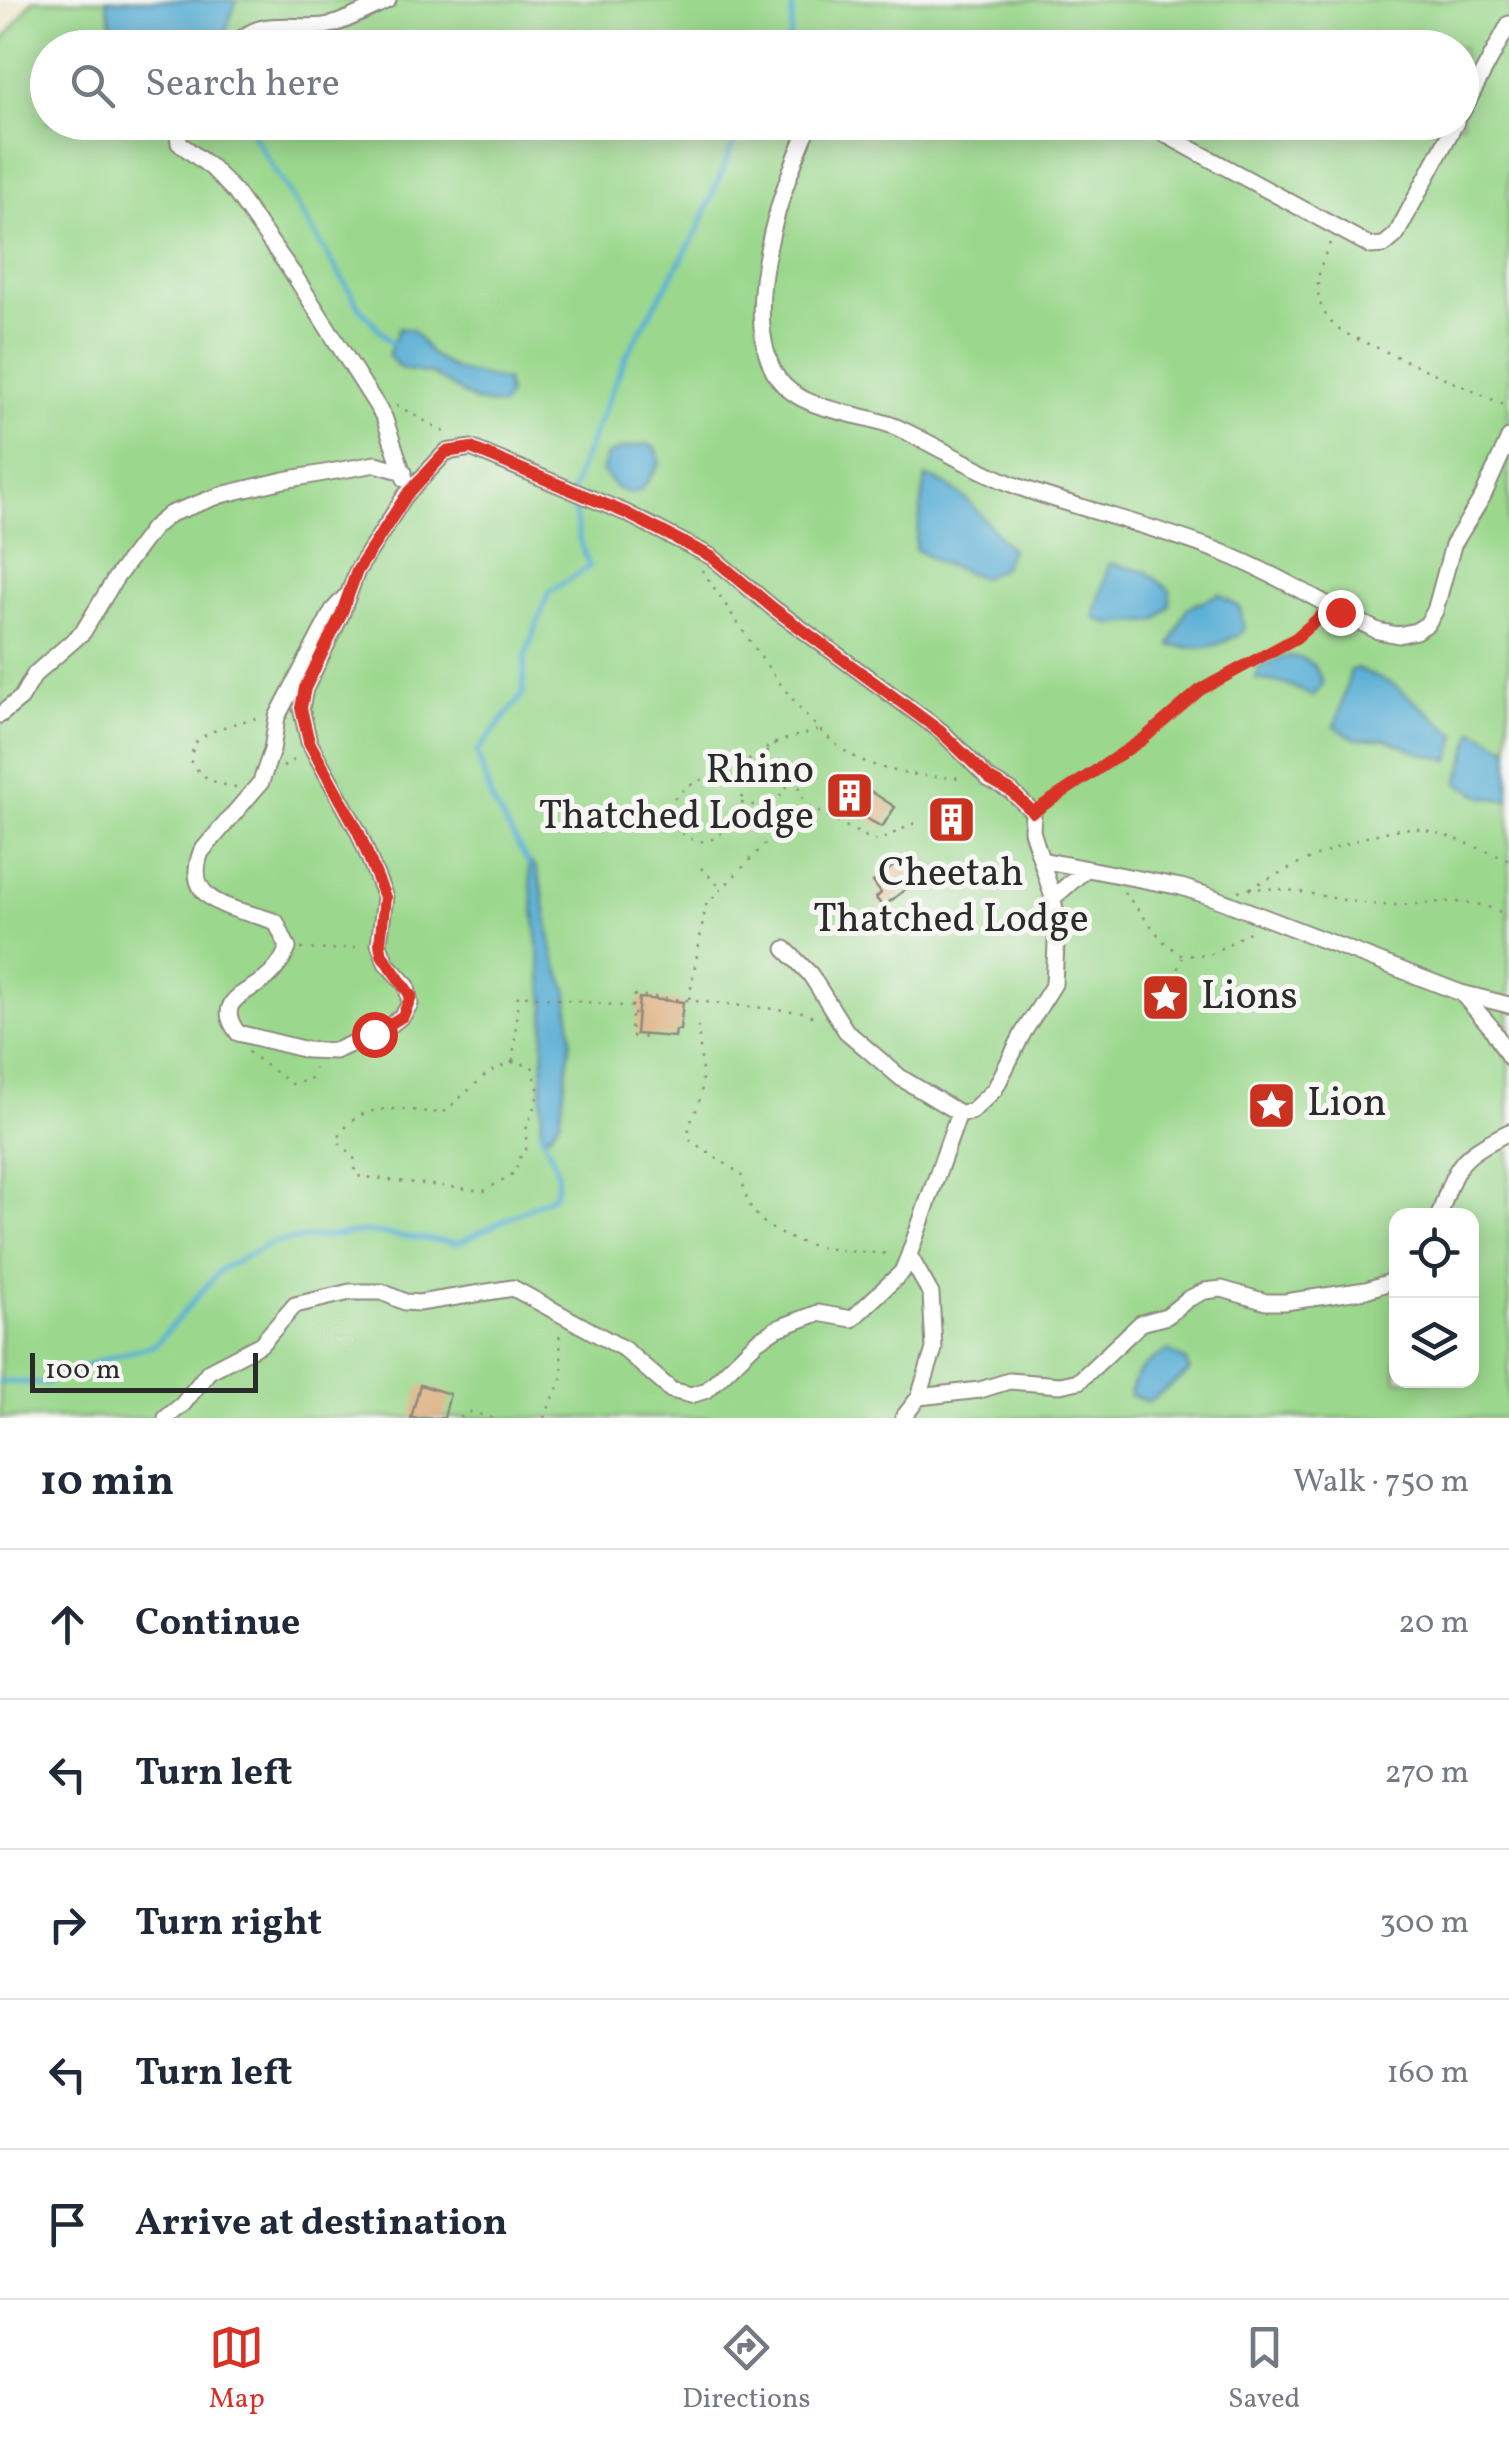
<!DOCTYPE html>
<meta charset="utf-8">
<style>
body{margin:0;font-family:Vollkorn,serif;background:#f6f6f7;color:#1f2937}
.controls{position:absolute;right:30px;bottom:30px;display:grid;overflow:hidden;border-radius:20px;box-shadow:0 5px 25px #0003}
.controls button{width:90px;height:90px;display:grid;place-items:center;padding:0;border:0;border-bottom:2px solid #e0e1e3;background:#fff;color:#1f2937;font:50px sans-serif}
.scale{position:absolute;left:30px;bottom:25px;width:228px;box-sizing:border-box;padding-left:10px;border:5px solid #2b2b2b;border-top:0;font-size:28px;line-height:35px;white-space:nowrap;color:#2b2b2b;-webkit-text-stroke:8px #f6f6f2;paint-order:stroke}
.stop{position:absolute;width:30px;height:30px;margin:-22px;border:8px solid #d93025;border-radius:50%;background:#fff}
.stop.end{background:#d93025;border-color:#fff;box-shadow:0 2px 10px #0008}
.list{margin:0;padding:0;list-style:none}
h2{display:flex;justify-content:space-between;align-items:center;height:130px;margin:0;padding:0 40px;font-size:42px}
h2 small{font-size:32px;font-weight:400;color:#747a83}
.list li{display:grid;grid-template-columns:65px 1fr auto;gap:30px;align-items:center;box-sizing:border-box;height:150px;padding:0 40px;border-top:2px solid #e0e1e3}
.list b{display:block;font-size:38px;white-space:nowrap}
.list em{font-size:32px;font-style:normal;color:#747a83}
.icon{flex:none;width:55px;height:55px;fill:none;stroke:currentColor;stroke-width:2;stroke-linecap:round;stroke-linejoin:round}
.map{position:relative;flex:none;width:1509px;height:1418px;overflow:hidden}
.search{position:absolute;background:#fff;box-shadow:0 5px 25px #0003;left:30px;right:30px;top:30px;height:110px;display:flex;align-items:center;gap:25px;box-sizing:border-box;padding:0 35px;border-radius:55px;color:#747a83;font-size:38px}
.sheet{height:880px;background:#fff}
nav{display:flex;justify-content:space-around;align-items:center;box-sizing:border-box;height:140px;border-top:2px solid #e0e1e3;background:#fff;font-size:28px;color:#747a83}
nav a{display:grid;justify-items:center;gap:5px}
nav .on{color:#d93025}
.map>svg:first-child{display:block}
.green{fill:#9bd88d;stroke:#63825c;stroke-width:2.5;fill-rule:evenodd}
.water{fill:#5aafd6;stroke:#426d80;stroke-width:2.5}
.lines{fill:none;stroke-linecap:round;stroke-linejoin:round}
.stream{stroke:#5aafd6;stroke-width:5}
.building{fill:#ddad7e}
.minor-casing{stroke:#8c8a7e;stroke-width:19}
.path{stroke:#8c8a7e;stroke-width:2.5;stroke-dasharray:2.5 8;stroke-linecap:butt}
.minor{stroke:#fff;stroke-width:15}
.route{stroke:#d93025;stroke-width:12}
.labels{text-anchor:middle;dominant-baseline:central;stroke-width:10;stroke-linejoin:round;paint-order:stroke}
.poi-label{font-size:40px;fill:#2b2b2b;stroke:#f6f6f2;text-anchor:start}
</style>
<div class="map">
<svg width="1509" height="1418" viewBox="0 0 1509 1418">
<rect width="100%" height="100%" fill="#f6f6f2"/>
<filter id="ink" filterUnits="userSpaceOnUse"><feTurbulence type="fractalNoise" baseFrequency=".01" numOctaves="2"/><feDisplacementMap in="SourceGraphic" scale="20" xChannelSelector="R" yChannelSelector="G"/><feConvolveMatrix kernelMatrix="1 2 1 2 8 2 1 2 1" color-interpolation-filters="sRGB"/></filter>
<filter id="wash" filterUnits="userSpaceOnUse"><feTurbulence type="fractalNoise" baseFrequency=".0048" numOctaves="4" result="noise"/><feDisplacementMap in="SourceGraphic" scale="40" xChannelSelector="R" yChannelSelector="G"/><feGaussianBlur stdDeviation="2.25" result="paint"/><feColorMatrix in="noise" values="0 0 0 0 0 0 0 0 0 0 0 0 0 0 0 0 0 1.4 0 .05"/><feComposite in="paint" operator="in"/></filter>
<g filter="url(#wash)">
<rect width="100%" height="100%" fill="#ede8d0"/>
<path class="green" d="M33 0H1509V1418H0V45ZM48 48H1462V122H48ZM1396 1216H1472V1380H1396Z"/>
<path class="water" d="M106 0H236L228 26 217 48 126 47 112 26Z
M399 328 412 330 432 355 456 370 506 381 508 395 502 406 476 402 432 374 401 369 388 355Z
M649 444 657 450 660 463 642 489 630 494 616 488 602 472 606 456 621 449Z
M926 477C964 486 986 523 1011 550L1002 568 982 578 938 562 915 549Z
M1109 563 1147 572 1170 590V606L1156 621 1110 624 1094 618Z
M1219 594 1240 608 1244 630C1217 650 1203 649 1170 646L1187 608Z
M1288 656C1309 658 1319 666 1322 686L1313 696 1284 683 1256 679 1260 666Z
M1357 668 1394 685 1457 735 1450 760 1417 752 1386 739H1356L1335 727 1351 670Z
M1474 730 1509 748V800L1483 797 1458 783Z
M528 860 536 868 542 888 554 957 568 992 571 1039 560 1120 549 1135 541 1133 545 1004Z
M1168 1351 1185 1360 1190 1371 1148 1402 1130 1395C1134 1372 1148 1361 1168 1351Z"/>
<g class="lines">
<path class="stream" d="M784 48 791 35 793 0
M245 122 361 309 392 344
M529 864 492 801 477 752 523 694 525 658 549 592 589 567 579 538 572 492 580 467 626 356 698 230 742 122
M0 1382 47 1383 103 1359 155 1345 221 1269 274 1242 365 1232 458 1243 553 1196C566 1172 548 1153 541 1131"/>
</g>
<g id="blocks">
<path class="building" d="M839 776 847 781 849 777 895 807 882 827 834 800 840 791 833 786Z
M949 796 968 814 947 835 936 825 946 815 939 808Z
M901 860 917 880 883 907 876 898 881 893 873 882Z
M639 998 683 1002 680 1030H676L675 1037 636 1034Z
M420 1385 450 1394 444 1418H411Z"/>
</g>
</g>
<g filter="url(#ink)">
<use href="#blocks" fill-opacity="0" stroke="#8c8a7e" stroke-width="2.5"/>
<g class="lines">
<defs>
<path id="minor" d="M234 48C259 11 302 35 337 23 354 17 371 8 388 0
M1462 112 1509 24
M177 122 179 143 212 168 235 192 296 278 384 417 405 479
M811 122C782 186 740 305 774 372 796 413 859 411 896 427 938 446 976 471 1019 487 1086 511 1155 526 1221 552 1276 574 1325 605 1378 631L1398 635 1416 631 1427 624 1435 611 1453 545 1483 496 1509 438
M1142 122 1371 246 1384 245 1396 235 1456 122
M345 597 333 610 277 717 272 750 261 782 201 852C181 907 241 908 276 922L288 948C282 961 276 971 264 980 244 994 214 1002 238 1033L307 1050 335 1051 387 1028 403 1015 410 1004 407 986 386 963 379 944 385 897 358 831 309 742 301 708 305 689 341 615 357 571 405 496 446 452 471 448 626 513 712 557 773 608 941 731 989 779 1011 791 1033 812 1032 831 1053 898 1057 924 1054 984 1023 1033 995 1089 971 1112 959 1113 909 1255 931 1294 934 1349 919 1397 903 1418
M0 715 21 698 35 674 83 632 115 579 153 528 170 514 221 495 284 480 376 464 404 472
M1041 860 1181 887 1212 897 1461 993 1509 1005
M1053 898 1086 869
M785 949 810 974 846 1031 901 1078 959 1113
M1464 996 1491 1027 1509 1057
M1439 1216C1457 1162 1459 1157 1509 1132
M919 1397 980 1390 1009 1381 1060 1385 1079 1381 1141 1323 1167 1316 1188 1299 1205 1291 1222 1289 1266 1302H1285L1366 1290 1396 1280
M166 1418 183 1404 209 1371 261 1344 295 1305 350 1292H382L405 1302 419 1303 513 1288 624 1349 671 1390 691 1395 707 1390 757 1341 776 1329 818 1313 852 1319 902 1272 909 1255"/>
</defs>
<use href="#minor" class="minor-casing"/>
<path class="path" d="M1330 243C1314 276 1310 308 1342 332L1509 407
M396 405 450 435
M702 570C738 621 804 734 859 759 893 775 929 777 965 778
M775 743C768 751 760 758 755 767 742 789 729 857 689 838 681 834 671 824 670 815 665 786 722 773 741 764 753 759 762 750 774 744 787 737 804 735 819 730
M283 767 297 758
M236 787C215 784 203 779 191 762 192 757 192 750 194 745 202 731 247 719 263 717
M741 803C774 809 774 805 792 779L799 786 804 802
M1046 803 1124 753 1201 689 1296 638 1320 617
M701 868 720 887
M1250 888C1287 869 1381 822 1420 829 1451 835 1480 849 1509 860
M1238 891C1280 882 1329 900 1371 904 1422 910 1458 889 1509 916
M1124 892 1163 941 1182 956 1211 954 1251 931
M301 949 329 950 363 946
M1166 998 1182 958
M689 999 706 905 804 804 872 840H880L919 821
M632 1007 635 995 803 1012 817 1018
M632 1016 631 1036 646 1038
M698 1026C699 1049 706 1079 699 1102 695 1117 684 1125 691 1141L741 1174C743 1183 745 1195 749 1204 775 1251 846 1251 892 1254
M248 1052 291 1084 310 1080 314 1068
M513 1061 518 995 632 1007V1014H637
M512 1062 532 1066 539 1092 526 1130V1150L517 1161 516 1172 484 1191 356 1176 354 1156 337 1141C359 1096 401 1111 443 1113L489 1072Z
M460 1418 471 1412 492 1418
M544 1418 563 1376 559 1332"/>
<use href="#minor" class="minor"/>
</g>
</g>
<g class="lines" filter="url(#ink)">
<path class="route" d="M374 1034 403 1016 411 996 382 955 380 944 385 897 358 831 309 742 301 708 305 688 341 615 357 571 406 496 446 452 471 448 626 513 712 557 773 608 940 731 990 779 1011 791 1033 812 1142 740 1200 690 1296 638 1331 607 1340 612"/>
</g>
<defs>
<symbol id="building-square" viewBox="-11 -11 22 22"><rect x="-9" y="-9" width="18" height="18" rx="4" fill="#c8321e" stroke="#f6f6f2"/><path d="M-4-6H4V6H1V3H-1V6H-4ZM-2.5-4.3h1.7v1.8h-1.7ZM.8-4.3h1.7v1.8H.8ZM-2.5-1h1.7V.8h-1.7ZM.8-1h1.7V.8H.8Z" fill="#fff"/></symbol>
<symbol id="sight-square" viewBox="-11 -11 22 22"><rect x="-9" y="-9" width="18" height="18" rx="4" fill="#c8321e" stroke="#f6f6f2"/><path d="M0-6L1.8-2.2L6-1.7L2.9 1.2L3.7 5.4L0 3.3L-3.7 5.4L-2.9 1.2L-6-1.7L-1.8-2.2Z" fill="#fff"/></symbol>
</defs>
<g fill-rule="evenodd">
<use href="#building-square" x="822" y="768" width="55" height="55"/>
<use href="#building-square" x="924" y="792" width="55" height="55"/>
<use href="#sight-square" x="1138" y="970" width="55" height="55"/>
<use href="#sight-square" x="1244" y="1078" width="55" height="55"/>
</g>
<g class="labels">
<g class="poi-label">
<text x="814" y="772" text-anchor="end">Rhino<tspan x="814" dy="46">Thatched Lodge</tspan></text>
<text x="951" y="875" text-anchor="middle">Cheetah<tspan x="951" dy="46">Thatched Lodge</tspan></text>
<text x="1201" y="998">Lions</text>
<text x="1307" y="1105">Lion</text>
</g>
</g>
</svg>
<div class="controls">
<button><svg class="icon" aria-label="locate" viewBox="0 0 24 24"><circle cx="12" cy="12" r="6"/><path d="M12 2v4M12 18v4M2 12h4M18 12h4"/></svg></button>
<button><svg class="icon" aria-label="layers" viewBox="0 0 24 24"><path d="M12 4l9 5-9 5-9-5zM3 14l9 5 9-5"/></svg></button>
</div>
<div class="scale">100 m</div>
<div class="stop" style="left:374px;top:1034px"></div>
<div class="stop end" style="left:1340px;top:612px"></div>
<div class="search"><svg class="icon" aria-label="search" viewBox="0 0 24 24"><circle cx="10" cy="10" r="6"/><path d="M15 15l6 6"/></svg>Search here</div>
</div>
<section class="sheet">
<h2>10 min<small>Walk · 750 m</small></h2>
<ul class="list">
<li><svg class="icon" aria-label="ahead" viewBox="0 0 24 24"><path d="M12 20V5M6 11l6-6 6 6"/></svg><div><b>Continue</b></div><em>20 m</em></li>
<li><svg class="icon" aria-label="left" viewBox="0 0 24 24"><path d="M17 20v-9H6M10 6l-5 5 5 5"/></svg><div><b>Turn left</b></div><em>270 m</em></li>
<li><svg class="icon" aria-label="right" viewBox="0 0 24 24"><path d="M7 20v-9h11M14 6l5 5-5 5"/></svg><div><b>Turn right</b></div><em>300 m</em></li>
<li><svg class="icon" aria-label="left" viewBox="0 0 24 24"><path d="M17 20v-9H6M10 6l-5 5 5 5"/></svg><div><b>Turn left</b></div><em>160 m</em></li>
<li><svg class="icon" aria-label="arrive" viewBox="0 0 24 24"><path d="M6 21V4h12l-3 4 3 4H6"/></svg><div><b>Arrive at destination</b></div></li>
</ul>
</section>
<nav>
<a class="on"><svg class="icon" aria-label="map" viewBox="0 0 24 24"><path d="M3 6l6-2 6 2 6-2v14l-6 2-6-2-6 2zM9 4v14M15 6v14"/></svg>Map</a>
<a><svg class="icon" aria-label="directions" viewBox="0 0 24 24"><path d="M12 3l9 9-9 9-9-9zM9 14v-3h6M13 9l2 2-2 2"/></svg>Directions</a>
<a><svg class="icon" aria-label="saved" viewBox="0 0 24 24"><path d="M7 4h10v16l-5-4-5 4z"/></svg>Saved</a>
</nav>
